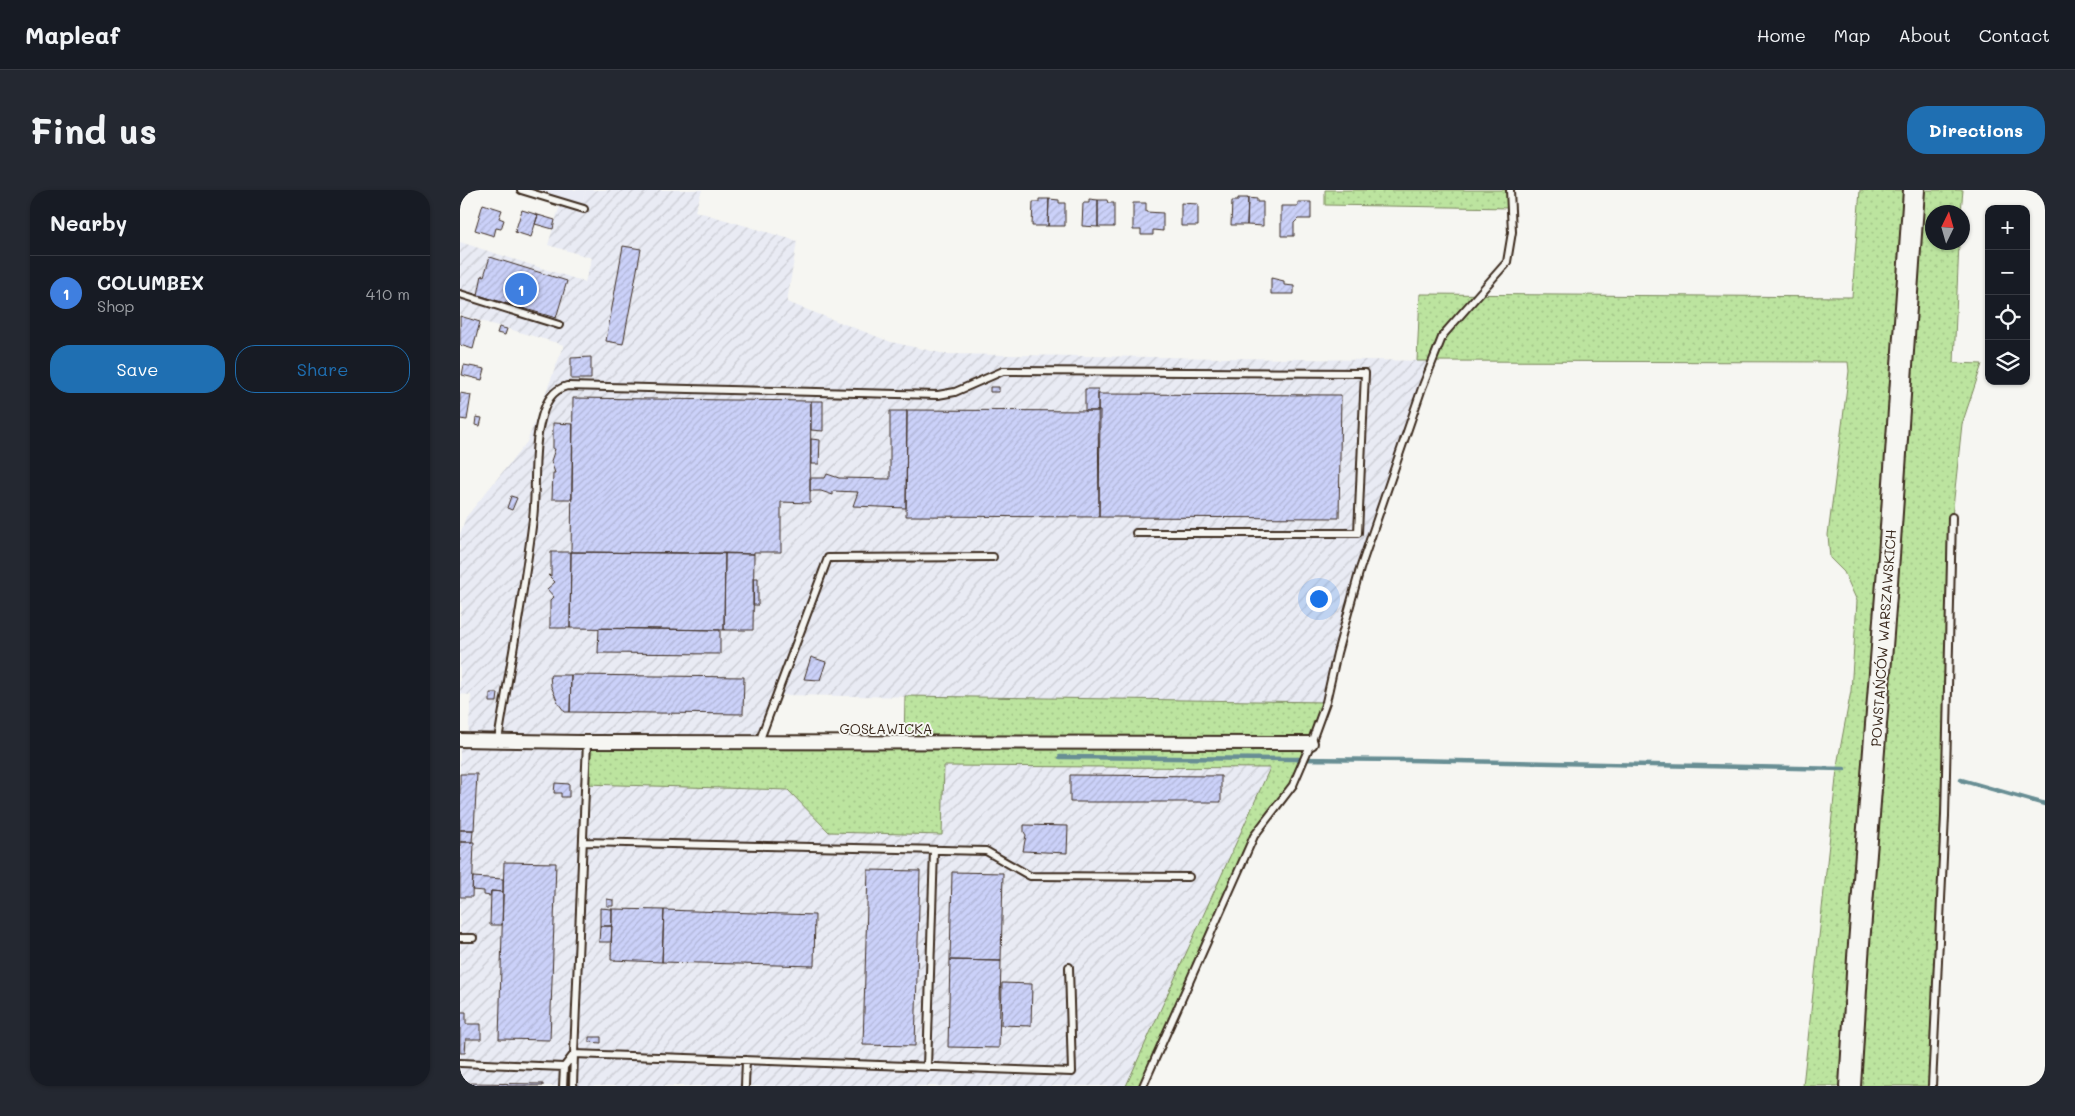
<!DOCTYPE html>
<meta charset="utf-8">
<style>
body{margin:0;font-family:Mali,sans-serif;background:#242831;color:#f1f3f6}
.controls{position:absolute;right:15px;top:15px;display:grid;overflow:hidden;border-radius:10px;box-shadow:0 1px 4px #0004}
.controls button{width:45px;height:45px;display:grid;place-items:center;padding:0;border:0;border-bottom:1px solid #363941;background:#171b24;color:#f1f3f6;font:25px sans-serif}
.compass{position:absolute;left:1465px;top:15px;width:45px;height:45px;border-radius:50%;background:#171b24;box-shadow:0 1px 4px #0004;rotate:5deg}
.you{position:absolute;left:858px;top:408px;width:18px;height:18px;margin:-12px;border:4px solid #fff;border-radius:50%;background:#1a73e8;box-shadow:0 0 0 8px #1a73e833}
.badge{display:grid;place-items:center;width:32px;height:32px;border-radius:50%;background:#1f6fb2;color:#fff;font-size:16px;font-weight:700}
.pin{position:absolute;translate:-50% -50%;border:2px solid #fff;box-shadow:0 1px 5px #0006}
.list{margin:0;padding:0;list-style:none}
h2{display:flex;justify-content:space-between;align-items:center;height:65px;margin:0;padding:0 20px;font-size:21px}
h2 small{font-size:16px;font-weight:400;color:#9ea1a6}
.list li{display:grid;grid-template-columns:32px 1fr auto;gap:15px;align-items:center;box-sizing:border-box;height:75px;padding:0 20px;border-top:1px solid #363941}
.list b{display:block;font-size:19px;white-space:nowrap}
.list p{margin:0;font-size:16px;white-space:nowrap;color:#9ea1a6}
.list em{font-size:16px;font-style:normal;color:#9ea1a6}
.actions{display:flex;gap:10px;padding:15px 20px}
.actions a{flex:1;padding:11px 0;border:1px solid #1f6fb2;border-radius:20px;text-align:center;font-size:18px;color:#1f6fb2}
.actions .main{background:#1f6fb2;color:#fff}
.icon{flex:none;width:28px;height:28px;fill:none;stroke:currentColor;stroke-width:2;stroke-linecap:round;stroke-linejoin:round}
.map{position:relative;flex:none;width:1585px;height:896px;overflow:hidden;border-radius:20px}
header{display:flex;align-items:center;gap:30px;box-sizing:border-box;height:70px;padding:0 25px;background:#171b24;border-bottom:1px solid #363941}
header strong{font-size:24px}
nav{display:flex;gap:28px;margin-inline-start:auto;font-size:18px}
.intro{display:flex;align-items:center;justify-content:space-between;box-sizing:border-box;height:120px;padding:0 30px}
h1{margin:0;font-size:35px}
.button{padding:12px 22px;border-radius:20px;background:#1f6fb2;color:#fff;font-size:18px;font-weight:700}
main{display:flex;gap:30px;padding:0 30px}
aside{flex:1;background:#171b24;border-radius:20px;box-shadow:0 1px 4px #0004}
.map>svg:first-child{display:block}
.built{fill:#e9ebf4}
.industrial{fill:url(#industrial-furrows)}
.grass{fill:url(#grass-dots);stroke:#7c875e}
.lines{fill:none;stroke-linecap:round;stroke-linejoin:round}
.stream{stroke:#678e94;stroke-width:4.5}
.building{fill:url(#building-hatch);stroke:#3b2a1e}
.service-casing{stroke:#3b2a1e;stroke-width:10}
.minor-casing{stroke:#3b2a1e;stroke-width:16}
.primary-casing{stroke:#3b2a1e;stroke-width:24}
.service{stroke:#f6f6f2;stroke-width:6}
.minor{stroke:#f6f6f2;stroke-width:12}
.primary{stroke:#f6f6f2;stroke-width:20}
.labels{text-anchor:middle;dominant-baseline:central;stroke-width:4;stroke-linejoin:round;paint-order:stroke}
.street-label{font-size:14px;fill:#3b2a1e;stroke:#f6f6f2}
</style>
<header>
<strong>Mapleaf</strong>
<nav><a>Home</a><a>Map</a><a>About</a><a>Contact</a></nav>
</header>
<div class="intro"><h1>Find us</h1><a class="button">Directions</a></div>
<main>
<aside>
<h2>Nearby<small></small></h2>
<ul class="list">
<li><span class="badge" style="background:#3f7fe0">1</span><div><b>COLUMBEX</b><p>Shop</p></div><em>410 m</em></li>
</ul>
<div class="actions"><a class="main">Save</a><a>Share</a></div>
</aside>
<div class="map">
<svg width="1585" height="896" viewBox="0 0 1585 896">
<defs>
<pattern id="industrial-furrows" width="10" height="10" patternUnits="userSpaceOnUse" patternTransform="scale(1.25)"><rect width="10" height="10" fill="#e9ebf4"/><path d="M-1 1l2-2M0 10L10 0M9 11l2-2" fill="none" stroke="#c9cad1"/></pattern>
<pattern id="grass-dots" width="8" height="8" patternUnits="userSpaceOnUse" patternTransform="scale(1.25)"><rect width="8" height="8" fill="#bce49f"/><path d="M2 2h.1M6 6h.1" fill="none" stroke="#a2c488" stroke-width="1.8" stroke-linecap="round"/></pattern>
<pattern id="building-hatch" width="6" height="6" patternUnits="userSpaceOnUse" patternTransform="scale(1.25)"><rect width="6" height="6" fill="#cbd1f9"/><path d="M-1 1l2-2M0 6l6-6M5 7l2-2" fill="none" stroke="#afb4d5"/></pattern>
</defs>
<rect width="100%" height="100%" fill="#f6f6f2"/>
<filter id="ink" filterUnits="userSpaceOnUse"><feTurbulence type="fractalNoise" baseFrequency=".02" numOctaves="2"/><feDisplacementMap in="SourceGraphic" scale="10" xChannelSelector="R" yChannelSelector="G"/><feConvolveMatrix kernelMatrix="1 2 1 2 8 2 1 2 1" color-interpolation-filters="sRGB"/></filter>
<g filter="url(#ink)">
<path class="built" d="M61 0H126L120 18Z"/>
<path class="industrial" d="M126 0H242L235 21 337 51 327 112 431 152 485 164 973 171 900 379 866 512 317 505 299 552 126 594 328 600 370 642 482 645 484 576 811 578 666 896H0V550H8L11 505 0 504V427L2 418 0 410V344L6 327 67 252 104 155 0 125V52L125 92 132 68 88 55 101 12 120 17Z"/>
<path class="grass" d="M865 0H1050L1051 18 865 15Z
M1400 0H1503L1501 22H1472V52L1499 53 1494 173 1522 174 1502 234 1492 327 1485 626 1472 896H1343L1378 570 1391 501 1397 411 1384 382 1370 368 1368 345 1389 181 1388 172 957 171 960 104 1392 107Z
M445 506 866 512 833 595 794 646 683 896H666L810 578 484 576 482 645 369 642 328 600 125 594 127 552H444Z"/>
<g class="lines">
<path class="stream" d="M600 567 948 570 1384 579
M1501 590 1585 614"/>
</g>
<path class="building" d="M778 8H788L787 35H771L772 11H778Z
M788 8 797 9V12H803V36L787 35Z
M579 9H589L588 36H572L573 12H579Z
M589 9 599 10V13H605V36H588Z
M629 9 638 10V37L622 36 623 13H629Z
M638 10H647L648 13H654V37H638Z
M838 12H851V29H838L834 33V46H821V16H838Z
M673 13H686V22L703 23V41L693 40V45H681V40H673Z
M721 13 738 14V36H721Z
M23 14 42 20 39 28 44 30 41 39 36 38 34 46 15 40Z
M62 20 78 25 71 47 55 42Z
M78 25 95 30 93 39 75 34Z
M163 56 181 59 163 154 146 151Z
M30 67 107 91 96 128 18 105 22 85 24 86Z
M811 88 824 91V95L834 96V104H811Z
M0 126 20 132 13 159 0 155Z
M39 137 47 139 45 145 37 143Z
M131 167V189H111V168Z
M4 175 25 179 22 190 2 185Z
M530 197H539V202H530Z
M625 199H638V221H625Z
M0 203 11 205 7 230 0 229Z
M638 204 881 205 879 328 639 327Z
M113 208 351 211 350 313 321 312V362H294V364L111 362Z
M351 211H363V241L351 240Z
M447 220 640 221 639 327 446 326Z
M430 221H447L446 318 393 316 398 302 373 301V305L361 301H350V288H365L367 284 379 288 430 289Z
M16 227 22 228 20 236 15 235Z
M93 233 113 234 112 309H92L93 283H95L91 271 95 259H93Z
M351 249 360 250 359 274H351Z
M51 306 57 308 52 320 47 318Z
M91 362H111L110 438H90V411L94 407 87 399 95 392 88 385 91 386Z
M111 362 265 363 264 440 110 438Z
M265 363 294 364 293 440H264Z
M293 388H298V415H293Z
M139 438 260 440V464L138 463Z
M351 467 366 472 360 490 344 489Z
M90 485H111L110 522H105L98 513 91 496Z
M111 485 284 487 283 524 110 522Z
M30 503H38L37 512H30Z
M0 584H17L14 640H0Z
M610 585 761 586V612H610Z
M95 593 109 594V607H101V603H94Z
M564 635 608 636 607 663 563 661 566 645 564 642Z
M0 640H13L12 652H0Z
M0 652H14L12 707H0Z
M44 672 96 673 90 850 39 849Z
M408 680 460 681 455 856 403 855Z
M492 682 543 683 541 771 490 770Z
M13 687 43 689V702L31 701 30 706 24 705V701L12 700Z
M31 701 43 702 42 735H30Z
M147 709 153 710V716H147Z
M140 718 152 719V736H140Z
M152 719 204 720 202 772 151 770Z
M204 720 355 725 354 776 202 772Z
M140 736H152L151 752H139Z
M490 770 541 771 539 858 488 857Z
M542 793 572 794 571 836 541 835Z
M0 822H6V834H21V849H6L5 863H0Z
M129 847H141V853L129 852Z
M0 893 83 894V896H0Z"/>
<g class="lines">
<defs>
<path id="service" d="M61 0 124 19
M0 104 99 135
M38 550C50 477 64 403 73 329 77 295 72 260 82 226 86 212 92 200 107 196L478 205 495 202 543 181 905 183 898 343H676
M127 552 114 864 612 882 609 777
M299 552 368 368 533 367
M123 652 526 661 570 686 729 687
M0 748H13
M0 873 104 877 114 864 113 896
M467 877 474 660
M103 896 104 877
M285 896 286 870
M683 896 794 646 833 595 851 553 866 512 877 463 900 379 962 198 983 145 1047 72 1052 42 1050 0
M1472 896 1485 626 1492 327"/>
<path id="minor" d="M0 550 119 552 851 553"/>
<path id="primary" d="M1390 896 1398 767 1429 366 1454 0"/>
</defs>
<use href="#service" class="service-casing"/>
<use href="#minor" class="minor-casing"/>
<use href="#primary" class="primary-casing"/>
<use href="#service" class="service"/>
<use href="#minor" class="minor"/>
<use href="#primary" class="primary"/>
</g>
</g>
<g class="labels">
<g class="street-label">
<text transform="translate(1423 448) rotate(-86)">POWSTAŃCÓW WARSZAWSKICH</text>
<text x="426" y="538">GOSŁAWICKA</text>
</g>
</g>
</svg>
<div class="controls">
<button>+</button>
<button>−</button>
<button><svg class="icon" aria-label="locate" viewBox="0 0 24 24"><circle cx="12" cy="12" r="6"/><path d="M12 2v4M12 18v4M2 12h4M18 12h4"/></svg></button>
<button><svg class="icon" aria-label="layers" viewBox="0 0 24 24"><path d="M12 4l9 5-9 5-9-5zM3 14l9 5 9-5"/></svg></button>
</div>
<svg class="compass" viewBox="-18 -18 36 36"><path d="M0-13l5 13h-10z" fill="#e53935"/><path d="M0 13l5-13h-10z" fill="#9ea1a6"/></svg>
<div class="you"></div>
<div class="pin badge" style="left:61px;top:99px;background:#3f7fe0">1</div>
</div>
</main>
